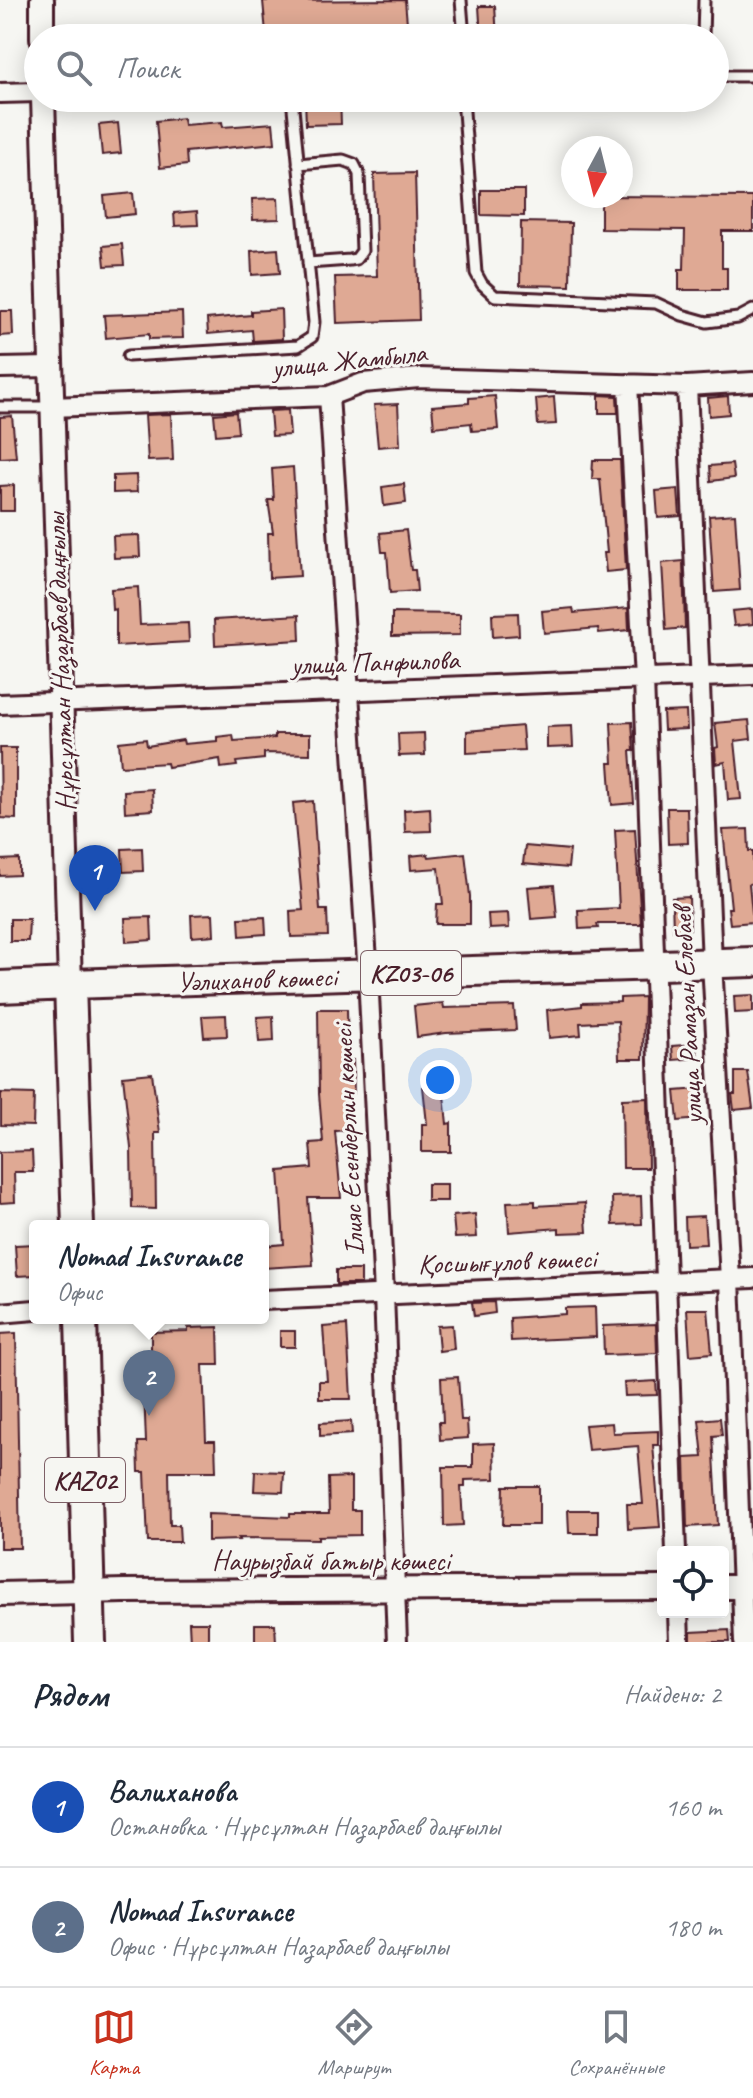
<!DOCTYPE html>
<html lang="ru">
<meta charset="utf-8">
<style>
body{margin:0;font-family:Caveat,sans-serif;background:#f2f2f3;color:#1f2937}
.controls{position:absolute;right:24px;bottom:24px;display:grid;overflow:hidden;border-radius:8px;box-shadow:0 4px 20px #0003}
.controls button{width:72px;height:72px;display:grid;place-items:center;padding:0;border:0;border-bottom:2px solid #e0e1e3;background:#fff;color:#1f2937;font:40px sans-serif}
.compass{position:absolute;left:561px;top:136px;width:72px;height:72px;border-radius:50%;background:#fff;box-shadow:0 4px 20px #0003;rotate:187deg}
.you{position:absolute;left:440px;top:1080px;width:28px;height:28px;margin:-20px;border:6px solid #fff;border-radius:50%;background:#1a73e8;box-shadow:0 0 0 12px #1a73e833}
.badge{display:grid;place-items:center;width:52px;height:52px;border-radius:50%;background:#c8321e;color:#fff;font-size:26px;font-weight:700}
.pin{position:absolute;translate:-50% -66px;filter:drop-shadow(0 2px 4px #0008)}
.pin::after{content:'';position:absolute;top:42px;width:28px;height:24px;background:inherit;clip-path:polygon(0 0,100% 0,50% 100%)}
.popup{position:absolute;left:29px;top:1220px;width:240px;height:104px;box-sizing:border-box;display:grid;place-content:center;border-radius:8px;background:#fff;filter:drop-shadow(0 2px 6px #0005);font-size:26px;white-space:nowrap;color:#747a83}
.popup b{font-size:30px;color:#1f2937}
.popup::after{content:'';position:absolute;left:50%;top:100%;margin-left:-16px;border:16px solid transparent;border-top-color:#fff}
.list{margin:0;padding:0;list-style:none}
h2{display:flex;justify-content:space-between;align-items:center;height:104px;margin:0;padding:0 32px;font-size:34px}
h2 small{font-size:26px;font-weight:400;color:#747a83}
.list li{display:grid;grid-template-columns:52px 1fr auto;gap:24px;align-items:center;box-sizing:border-box;height:120px;padding:0 32px;border-top:2px solid #e0e1e3}
.list b{display:block;font-size:30px;white-space:nowrap}
.list p{margin:0;font-size:26px;white-space:nowrap;color:#747a83}
.list em{font-size:26px;font-style:normal;color:#747a83}
.icon{flex:none;width:44px;height:44px;fill:none;stroke:currentColor;stroke-width:2;stroke-linecap:round;stroke-linejoin:round}
.map{position:relative;flex:none;width:753px;height:1642px;overflow:hidden}
.search{position:absolute;background:#fff;box-shadow:0 4px 20px #0003;left:24px;right:24px;top:24px;height:88px;display:flex;align-items:center;gap:20px;box-sizing:border-box;padding:0 28px;border-radius:44px;color:#747a83;font-size:30px}
.sheet{height:344px;background:#fff}
nav{display:flex;justify-content:space-around;align-items:center;box-sizing:border-box;height:112px;border-top:2px solid #e0e1e3;background:#fff;font-size:22px;color:#747a83}
nav a{display:grid;justify-items:center;gap:4px}
nav .on{color:#c8321e}
.map>svg:first-child{display:block}
.building{fill:#dfa994;stroke:#4a1f2b;stroke-width:2}
.lines{fill:none;stroke-linecap:round;stroke-linejoin:round}
.service-casing{stroke:#4a1f2b;stroke-width:15}
.minor-casing{stroke:#4a1f2b;stroke-width:24}
.tertiary-casing{stroke:#4a1f2b;stroke-width:28}
.primary-casing{stroke:#4a1f2b;stroke-width:34}
.trunk-casing{stroke:#4a1f2b;stroke-width:36}
.service{stroke:#f6f6f2;stroke-width:9}
.minor{stroke:#f6f6f2;stroke-width:18}
.tertiary{stroke:#f6f6f2;stroke-width:22}
.primary{stroke:#f6f6f2;stroke-width:28}
.trunk{stroke:#f6f6f2;stroke-width:30}
.labels{text-anchor:middle;dominant-baseline:central;stroke-width:6;stroke-linejoin:round;paint-order:stroke}
.shield{fill:#f6f6f2;stroke:#7e6067;stroke-width:2}
.shield-label{font-size:26px;font-weight:bold;fill:#4a1f2b}
.street-label{font-size:28px;fill:#4a1f2b;stroke:#f6f6f2}
</style>
<div class="map">
<svg width="753" height="1642" viewBox="0 0 753 1642">
<rect width="100%" height="100%" fill="#f6f6f2"/>
<filter id="ink" filterUnits="userSpaceOnUse"><feTurbulence type="fractalNoise" baseFrequency=".0125" numOctaves="2"/><feDisplacementMap in="SourceGraphic" scale="16" xChannelSelector="R" yChannelSelector="G"/><feConvolveMatrix kernelMatrix="1 2 1 2 8 2 1 2 1" color-interpolation-filters="sRGB"/></filter>
<g filter="url(#ink)">
<path class="building" d="M405 0 407 23 360 27 359 23 334 25 335 38H291L290 31 266 33 263 1Z
M479 6H495L497 38H481Z
M305 98H340L341 124 306 125Z
M183 118 184 125 222 122 223 127 273 123 275 143 186 152 187 165 160 168 156 121Z
M118 123 121 153 102 155 99 125Z
M415 173 419 320 337 323 335 277 377 276 374 174Z
M481 190H524V216L481 215Z
M133 193 135 214 106 217 104 196Z
M601 196 753 197V231H722V268H727V290H679V269H684L685 230 601 229Z
M278 198 279 219 253 220 252 199Z
M197 211 198 225 175 226 174 213Z
M521 222 571 223 570 286 520 285Z
M122 244 124 265 105 266 103 246Z
M278 249 280 273 252 275 251 251Z
M281 309 282 339 253 341 252 330 208 334 207 319 251 315V311Z
M0 311H12L13 335 0 336Z
M182 312 183 338 149 339V334L106 338 104 315Z
M599 395 617 396 618 413H599Z
M495 396 498 429 472 431 471 423 434 427 432 406 469 403V398Z
M728 396 729 414 709 416 708 398Z
M554 397 556 424 538 425 536 399Z
M398 404 400 445 378 447 374 405Z
M288 410 290 435 272 436 270 411Z
M236 412 238 433 216 435 214 414Z
M171 414 173 460 148 461 145 415Z
M12 416 16 457 0 458V417Z
M593 460H620L626 570 606 572 604 553H607L600 479H592Z
M732 464 734 478 711 481 710 466Z
M293 467 300 576 269 578 268 533H273L268 500H274L272 469Z
M136 475 137 492 113 493V476Z
M404 484 406 503 384 506 382 487Z
M14 485V511H0V486Z
M678 489 680 516 658 518 656 491Z
M735 514 740 590 714 592 709 516Z
M406 530 411 570H415L417 591 390 593 387 552H382L380 533Z
M139 535 140 557 114 558 113 536Z
M683 561 685 628 666 630 662 563Z
M138 587 140 625 188 623 189 642 116 646V609L112 610 111 589Z
M573 608 574 613 628 608 629 630 599 633 598 628 544 633 542 611Z
M752 609 753 624 734 626 732 611Z
M392 613 460 614V635L392 636Z
M518 613 519 635 493 637 492 614Z
M299 615 300 640 215 645 214 620Z
M686 711 687 729 664 730 663 712Z
M749 720 751 739 735 741 741 799 728 800 725 762 716 764 715 748 718 747 715 723Z
M632 722 634 751H630L634 803 612 805 609 763H613L611 723Z
M522 726 524 750 467 753V731Z
M572 726 573 747 547 748V727Z
M424 733 425 755 399 756 398 734Z
M275 734H310V754L264 753V759L236 762 237 766 221 768 220 759 168 767 167 763 121 766 119 742 146 739 147 746 183 740 184 744 217 741V737L233 735 234 741 275 738Z
M0 748H16V819L1 818Z
M152 789 153 810 125 812 124 791Z
M313 801 320 910H327L328 936 291 937 290 911 303 910 293 803Z
M430 808 431 831 405 832 404 810Z
M667 808H687L688 843 668 844Z
M635 829 641 924H597L598 928 579 929 578 910 619 908 615 830Z
M748 829 749 851H753V883L749 884 753 922 730 924 728 908H731L723 830Z
M525 846 570 850 568 868 523 864Z
M142 848 143 871 123 872 122 849Z
M465 853 470 896V924H436L437 904H443L439 868 411 870 410 856 428 854 429 857Z
M19 859V875L0 876V860Z
M554 885 557 917 531 919 528 887Z
M689 897 690 929 673 930 672 898Z
M508 913 509 928 489 929 488 914Z
M213 914 214 935 192 937 191 915Z
M151 917 152 940 126 942 125 918Z
M265 917 266 934 240 936 239 918Z
M10 919H29L28 941H10Z
M753 995V1012L735 1013 734 996Z
M644 997 643 1059H619L618 1021 580 1023 581 1035 549 1038 547 1010 582 1006V1003L620 1002V998Z
M443 1003 444 1008 514 1006 516 1030 446 1033 417 1037 414 1006Z
M318 1009H347L348 1060H353L354 1093 346 1094 348 1130 335 1131 341 1198H308L313 1265 263 1268V1246L284 1244 279 1171 312 1168 310 1143 323 1142 319 1094Z
M226 1015 227 1036 204 1037 202 1016Z
M273 1016 274 1041 259 1042 257 1017Z
M696 1044 698 1058 673 1060 672 1046Z
M735 1072H748L753 1108 734 1110 732 1094H735Z
M152 1073 160 1133H155L156 1209 132 1208 131 1148 123 1076Z
M443 1085 447 1124 451 1123V1152H422V1124H427L423 1087Z
M699 1089 701 1119 678 1121 675 1091Z
M1 1093 34 1094 33 1126 1 1125Z
M647 1098 648 1168H623L622 1099Z
M32 1151 33 1172H14L15 1202 0 1203V1152Z
M427 1184H447V1201H427Z
M641 1196 642 1224 613 1225 612 1197Z
M535 1201V1206L585 1203 587 1232 559 1233V1228L509 1232 507 1202Z
M475 1214 477 1237 455 1238 453 1216Z
M704 1216 706 1244 686 1245 685 1217Z
M35 1244V1275L17 1276 15 1245Z
M336 1270H361V1284H336Z
M494 1302 495 1313 474 1316 472 1303Z
M595 1307 596 1337 511 1341 510 1318 565 1314V1308Z
M687 1309H708L712 1353 690 1355Z
M656 1324 657 1353 604 1355 603 1326Z
M347 1325 351 1399H319V1381H327L323 1327Z
M452 1325 454 1349 439 1351 437 1326Z
M218 1327 219 1365H203L206 1441H215L216 1471H169L170 1525H179L180 1542H148L145 1472H139L138 1442H146L144 1390 151 1389V1332L188 1331V1328Z
M280 1331H295V1347H280Z
M16 1333 20 1548H0V1334Z
M458 1377 461 1420H467L468 1438 440 1440 439 1422H443L441 1378Z
M656 1381 657 1395 625 1396 624 1383Z
M720 1418 722 1435 713 1436 718 1525 687 1527 685 1458 703 1457 699 1420Z
M351 1421 352 1434 320 1436V1423Z
M612 1423 613 1433 658 1431V1445H653L660 1527 628 1529 627 1504H643L638 1446 588 1450 585 1425Z
M494 1443 495 1479 465 1480V1487H461L463 1525 444 1526 443 1467H473V1444Z
M255 1471 284 1472 283 1492 254 1491Z
M351 1477V1510H360V1535L318 1536V1539L238 1538 239 1540 208 1541V1514L290 1517V1514H329L328 1478Z
M504 1486H539V1525H503Z
M568 1510H598V1533H569Z
M189 1622H208V1642H190Z
M255 1624H275L276 1642H255Z
M729 1630 730 1642H691V1632Z"/>
<g class="lines">
<defs>
<path id="service" d="M461 0 464 38
M703 38 704 0
M715 76H753
M463 98 476 273 482 284 495 296 656 303 682 315 707 322 738 318 753 310
M298 164 343 160 354 164 359 174 362 251 356 259 350 260 308 263
M128 356 298 346 312 337 314 322 292 98
M0 407H52"/>
<path id="minor" d="M0 93 38 92
M0 368 51 367
M628 384 644 680 676 1552
M687 386 712 963 730 1279 744 1642
M329 396 368 975 384 1294 397 1642
M52 407 329 396 363 383 419 378 687 386 753 382
M0 704 753 675
M263 1300 753 1278
M0 1313 35 1310
M678 1612 679 1642"/>
<path id="tertiary" d="M42 0V38
M43 98 70 984
M723 1587H753
M0 1594 124 1591 663 1588"/>
<path id="primary" d="M70 984 753 962"/>
<path id="trunk" d="M0 987 70 984 78 1226
M81 1318 90 1642"/>
</defs>
<use href="#service" class="service-casing"/>
<use href="#minor" class="minor-casing"/>
<use href="#tertiary" class="tertiary-casing"/>
<use href="#primary" class="primary-casing"/>
<use href="#trunk" class="trunk-casing"/>
<use href="#service" class="service"/>
<use href="#minor" class="minor"/>
<use href="#tertiary" class="tertiary"/>
<use href="#primary" class="primary"/>
<use href="#trunk" class="trunk"/>
</g>
</g>
<g class="labels">
<g class="shield">
<rect x="361" y="951" width="100" height="44" rx="6"/>
<rect x="45" y="1458" width="80" height="44" rx="6"/>
</g>
<g class="shield-label">
<text x="411" y="973">KZ03-06</text>
<text x="85" y="1480">KАZ02</text>
</g>
<g class="street-label">
<text transform="translate(349 360) rotate(-6)">улица Жамбыла</text>
<text transform="translate(60 662) rotate(-92)">Нұрсұлтан Назарбаев даңғылы</text>
<text transform="translate(375 662) rotate(-2)">улица Панфилова</text>
<text transform="translate(257 979) rotate(-2)">Уәлиханов көшесі</text>
<text transform="translate(687 1016) rotate(-93)">улица Рамазан Елебаев</text>
<text transform="translate(348 1140) rotate(-93)">Ілияс Есенберлин көшесі</text>
<text transform="translate(507 1261) rotate(-2)">Қосшығұлов көшесі</text>
<text x="331" y="1560">Наурызбай батыр көшесі</text>
</g>
</g>
</svg>
<div class="controls">
<button><svg class="icon" aria-label="locate" viewBox="0 0 24 24"><circle cx="12" cy="12" r="6"/><path d="M12 2v4M12 18v4M2 12h4M18 12h4"/></svg></button>
</div>
<svg class="compass" viewBox="-18 -18 36 36"><path d="M0-13l5 13h-10z" fill="#e53935"/><path d="M0 13l5-13h-10z" fill="#747a83"/></svg>
<div class="you"></div>
<div class="pin badge" style="left:95px;top:911px;background:#1a4fb4">1</div>
<div class="pin badge" style="left:149px;top:1416px;background:#5c6f8a">2</div>
<div class="popup"><b>Nomad Insurance</b>Офис</div>
<div class="search"><svg class="icon" aria-label="search" viewBox="0 0 24 24"><circle cx="10" cy="10" r="6"/><path d="M15 15l6 6"/></svg>Поиск</div>
</div>
<section class="sheet">
<h2>Рядом<small>Найдено: 2</small></h2>
<ul class="list">
<li><span class="badge" style="background:#1a4fb4">1</span><div><b>Валиханова</b><p>Остановка · Нұрсұлтан Назарбаев даңғылы</p></div><em>160 m</em></li>
<li><span class="badge" style="background:#5c6f8a">2</span><div><b>Nomad Insurance</b><p>Офис · Нұрсұлтан Назарбаев даңғылы</p></div><em>180 m</em></li>
</ul>
</section>
<nav>
<a class="on"><svg class="icon" aria-label="map" viewBox="0 0 24 24"><path d="M3 6l6-2 6 2 6-2v14l-6 2-6-2-6 2zM9 4v14M15 6v14"/></svg>Карта</a>
<a><svg class="icon" aria-label="directions" viewBox="0 0 24 24"><path d="M12 3l9 9-9 9-9-9zM9 14v-3h6M13 9l2 2-2 2"/></svg>Маршрут</a>
<a><svg class="icon" aria-label="saved" viewBox="0 0 24 24"><path d="M7 4h10v16l-5-4-5 4z"/></svg>Сохранённые</a>
</nav>
